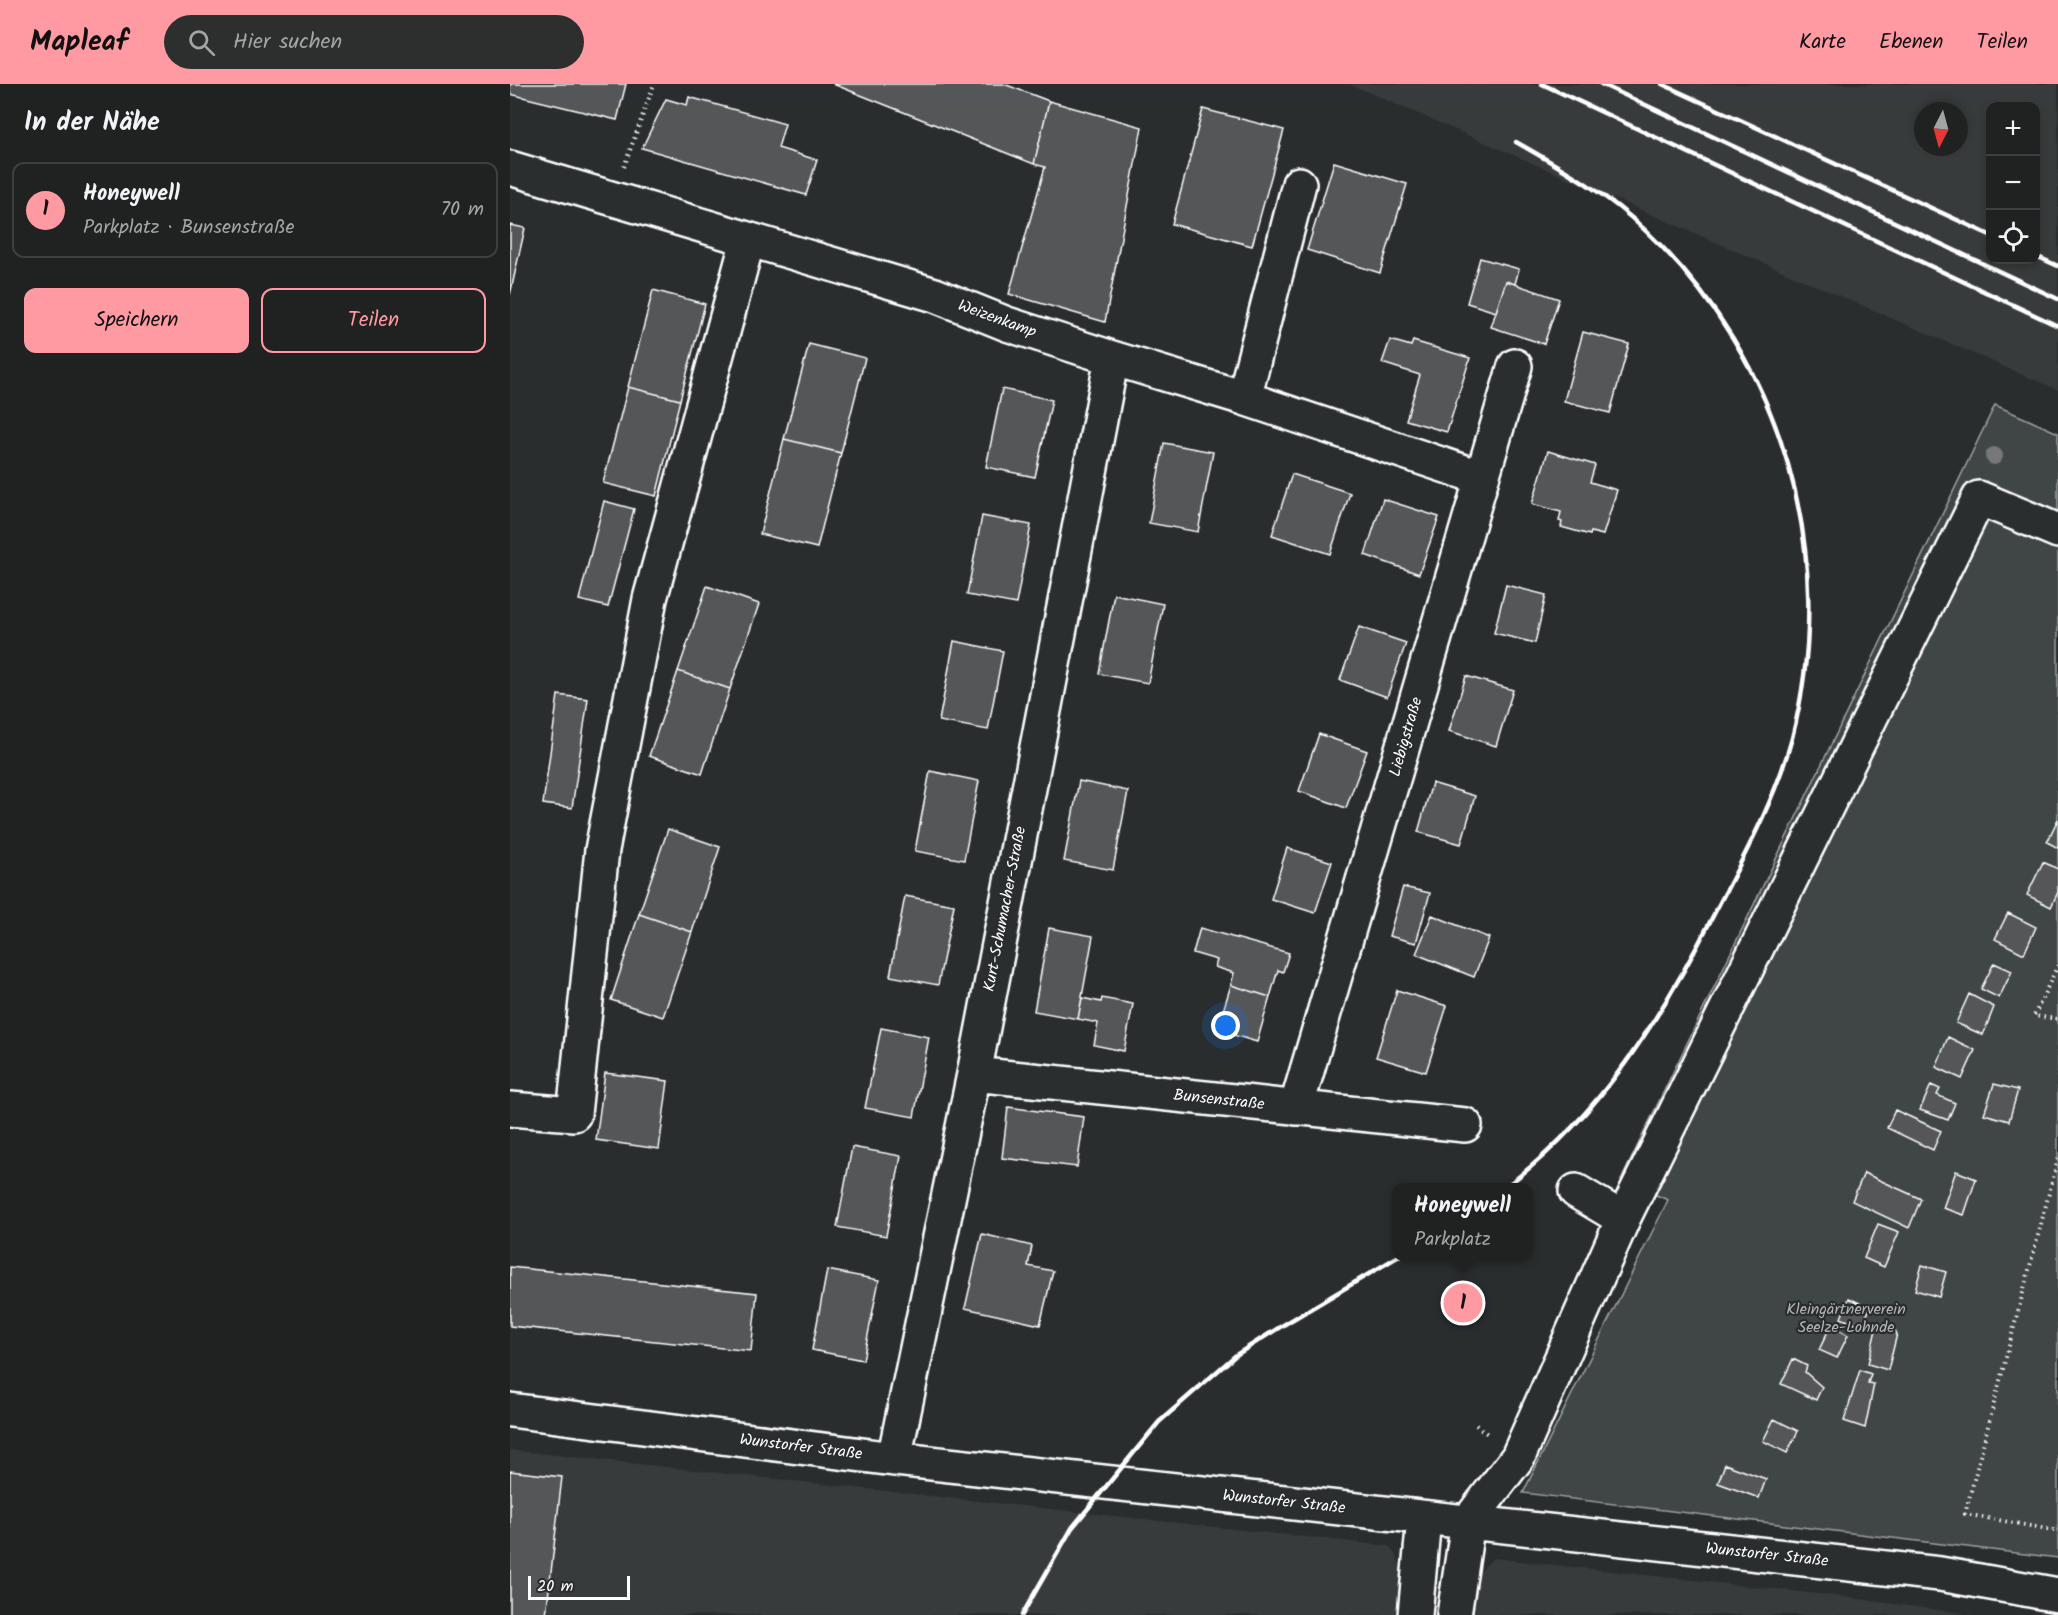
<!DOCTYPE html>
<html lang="de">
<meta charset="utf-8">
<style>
body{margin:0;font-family:Kalam,sans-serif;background:#2d2f2f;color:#f1f3f6}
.controls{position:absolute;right:18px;top:18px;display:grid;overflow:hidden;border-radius:12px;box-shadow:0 3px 9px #0003}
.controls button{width:54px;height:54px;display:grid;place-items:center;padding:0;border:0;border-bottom:2px solid #3d3f40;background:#202222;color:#f1f3f6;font:30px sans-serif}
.compass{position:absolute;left:1404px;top:18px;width:54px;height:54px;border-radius:50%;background:#202222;box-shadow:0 3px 9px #0003;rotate:186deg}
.scale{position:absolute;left:18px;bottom:15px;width:102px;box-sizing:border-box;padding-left:6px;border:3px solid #fff;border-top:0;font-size:16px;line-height:21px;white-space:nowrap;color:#fff;-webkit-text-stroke:4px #2a2d2e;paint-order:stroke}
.you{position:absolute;left:716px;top:942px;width:21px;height:21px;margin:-15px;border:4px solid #fff;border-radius:50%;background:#1a73e8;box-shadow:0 0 0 9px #1a73e833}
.badge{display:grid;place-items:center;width:39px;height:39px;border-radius:50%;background:#ff9aa2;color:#111;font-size:20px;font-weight:700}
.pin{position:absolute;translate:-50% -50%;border:3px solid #fff;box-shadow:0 2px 6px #0006}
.popup{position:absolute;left:882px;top:1099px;width:141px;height:78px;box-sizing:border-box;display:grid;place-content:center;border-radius:12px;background:#202222;filter:drop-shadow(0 2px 4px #0005);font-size:20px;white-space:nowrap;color:#a2a4a5}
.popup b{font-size:22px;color:#f1f3f6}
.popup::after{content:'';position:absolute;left:50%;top:100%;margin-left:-12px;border:12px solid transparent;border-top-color:#202222}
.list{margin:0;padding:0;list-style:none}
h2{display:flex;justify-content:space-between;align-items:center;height:78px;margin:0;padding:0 24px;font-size:26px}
h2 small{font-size:20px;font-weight:400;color:#a2a4a5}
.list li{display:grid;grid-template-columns:39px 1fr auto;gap:18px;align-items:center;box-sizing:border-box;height:96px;margin:0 12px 12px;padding:0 12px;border:2px solid #3d3f40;border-radius:12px}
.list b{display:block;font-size:22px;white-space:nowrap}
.list p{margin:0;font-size:20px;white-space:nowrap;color:#a2a4a5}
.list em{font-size:20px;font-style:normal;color:#a2a4a5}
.actions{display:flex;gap:12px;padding:18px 24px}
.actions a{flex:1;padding:14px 0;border:2px solid #ff9aa2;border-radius:12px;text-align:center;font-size:21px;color:#ff9aa2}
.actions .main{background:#ff9aa2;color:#111}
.icon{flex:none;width:33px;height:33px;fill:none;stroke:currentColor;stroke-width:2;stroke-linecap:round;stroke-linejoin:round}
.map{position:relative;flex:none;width:1548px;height:1531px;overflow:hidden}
header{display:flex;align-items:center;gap:36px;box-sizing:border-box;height:84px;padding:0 30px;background:#ff9aa2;color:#111}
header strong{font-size:28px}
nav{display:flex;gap:33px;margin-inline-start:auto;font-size:21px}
.search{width:420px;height:54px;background:#2d2f2f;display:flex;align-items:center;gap:15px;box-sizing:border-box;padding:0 21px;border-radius:33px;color:#a2a4a5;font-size:22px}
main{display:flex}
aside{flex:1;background:#202222}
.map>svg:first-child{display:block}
.built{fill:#373a3b;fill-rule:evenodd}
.green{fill:#414445;stroke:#a0a2a2;stroke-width:1.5}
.building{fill:#555758;stroke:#fff;stroke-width:1.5}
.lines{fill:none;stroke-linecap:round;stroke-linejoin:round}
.minor-casing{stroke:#fff;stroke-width:38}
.path{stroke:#fff;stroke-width:4;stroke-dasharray:1.5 4.5;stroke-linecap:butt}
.minor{stroke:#2a2d2e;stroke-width:33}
.rail{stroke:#fff;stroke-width:4.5}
.tree{fill:#757778}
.labels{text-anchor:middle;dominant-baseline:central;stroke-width:4.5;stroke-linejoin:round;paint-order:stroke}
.street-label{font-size:16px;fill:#fff;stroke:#2a2d2e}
.park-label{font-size:16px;fill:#b3b4b5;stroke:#2a2d2e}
</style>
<header>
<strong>Mapleaf</strong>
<div class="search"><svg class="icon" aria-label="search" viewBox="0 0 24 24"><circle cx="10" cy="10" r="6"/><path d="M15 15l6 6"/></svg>Hier suchen</div>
<nav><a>Karte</a><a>Ebenen</a><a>Teilen</a></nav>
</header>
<main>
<aside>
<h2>In der Nähe<small></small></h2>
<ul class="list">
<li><span class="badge">1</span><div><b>Honeywell</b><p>Parkplatz · Bunsenstraße</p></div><em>70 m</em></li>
</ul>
<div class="actions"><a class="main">Speichern</a><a>Teilen</a></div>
</aside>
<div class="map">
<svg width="1548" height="1531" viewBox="0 0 1548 1531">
<rect width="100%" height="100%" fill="#2a2d2e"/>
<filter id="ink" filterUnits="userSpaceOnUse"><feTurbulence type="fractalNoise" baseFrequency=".0167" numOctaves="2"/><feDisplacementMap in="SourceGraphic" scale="12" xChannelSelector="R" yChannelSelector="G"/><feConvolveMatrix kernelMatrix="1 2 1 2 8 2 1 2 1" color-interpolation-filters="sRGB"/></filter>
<g filter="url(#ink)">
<path class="built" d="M839 0H1548V306ZM1480 22H1526V176H1480ZM1413 27H1449V63H1413Z
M0 1366 879 1462 887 1473 891 1486 888 1531H0Z
M983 1474 1326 1512 1465 1531H926L927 1519 963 1522 967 1491Z"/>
<path class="green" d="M1485 321 1548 349V1474L1013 1409 1158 1116 1111 1096Z"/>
<path class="building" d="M0 0H116L107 36 0 10Z
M323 0H494L539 17 524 80Z
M179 13 275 40 268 64 307 76 296 111 132 64 156 15 177 21Z
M539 17 632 43 595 238 499 210 535 83 524 80Z
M693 25 774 46 742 162 662 140Z
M824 78 897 100 870 189 797 166Z
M0 141 15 144 0 211Z
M970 174 1009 185 1005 200 996 197 986 228 957 219Z
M996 197 1049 215 1034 260 981 243Z
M143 206 195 220 170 316 118 303Z
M1073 248 1119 260 1100 329 1054 317Z
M880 256 901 262 903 257 960 274 937 348 896 336 910 291 872 279Z
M299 260 355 274 331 369 274 355Z
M118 303 170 316 146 412 93 399Z
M492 305 542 316 525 393 476 383Z
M274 355 331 369 307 464 250 450Z
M654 359 703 368 688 448 639 439Z
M1038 367 1085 381 1080 398 1107 406 1093 451 1081 448 1080 451 1051 443 1052 438 1049 437 1051 428 1022 420Z
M782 390 840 409 820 470 762 451Z
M873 415 929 433 909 490 855 471Z
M94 417 124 425 98 523 69 516Z
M472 432 521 441 506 520 457 511Z
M996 501 1036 511 1025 559 984 549Z
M197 502 249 520 220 605 168 587Z
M604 510 653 520 638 599 589 590Z
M849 543 896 559 877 613 830 596Z
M444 557 493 567 478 646 429 637Z
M168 587 220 605 192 690 139 672Z
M956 592 1003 606 986 662 939 647Z
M48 611 78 615 62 724 33 720Z
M809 650 857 667 836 724 789 707Z
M420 687 469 697 454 776 405 767Z
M569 697 618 707 603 786 554 777Z
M922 699 965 712 951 760 908 748Z
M1548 735V764L1537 758Z
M158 745 210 763 182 848 129 830Z
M777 764 822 778 805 829 761 815Z
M1533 778 1548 785V808L1541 823 1517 811Z
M893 803 920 809 906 859 879 852Z
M395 812 444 821 428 901 380 892Z
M1498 829 1526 843 1514 870 1485 855Z
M129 830 182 848 153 933 101 916Z
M922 831 979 854 964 893 906 870Z
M539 844 583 852 568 935 524 927Z
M690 844 779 869 773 888 768 886 760 913 721 901 724 889 705 883 707 876 683 869Z
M1484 879 1502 887 1489 914 1471 905Z
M721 901 760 913 747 958 707 946Z
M887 906 937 922 916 988 866 973Z
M1459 910 1484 923 1473 951 1446 939Z
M572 914 591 918 592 914 623 920 614 967 584 961 588 939 568 935Z
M371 944 419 953 404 1033 355 1024Z
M1438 953 1465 966 1452 995 1426 983Z
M95 989 158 997 149 1065 86 1056Z
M1484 1000 1508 1006 1499 1037 1474 1030Z
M1421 1001 1430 1005 1427 1011 1445 1019 1438 1036 1410 1026Z
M498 1023 574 1033 567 1083 492 1074Z
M1385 1026 1431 1047 1423 1066 1377 1044Z
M342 1063 391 1072 376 1152 327 1143Z
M1446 1087 1466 1095 1454 1131 1433 1124Z
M1354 1089 1411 1115 1399 1144 1342 1117Z
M1368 1140 1389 1148 1374 1183 1354 1174Z
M472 1150 522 1162 518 1182 543 1187 530 1241 455 1224Z
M1412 1181 1436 1188 1429 1213 1405 1206Z
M0 1183 247 1209 241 1267 0 1242Z
M317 1186 369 1196 353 1276 302 1266Z
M1339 1214 1360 1224 1352 1243 1331 1234Z
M1374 1239 1383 1242 1387 1250 1378 1286 1358 1280 1367 1241Z
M1321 1241 1338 1251 1327 1274 1309 1266Z
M1283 1275 1297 1282 1295 1288 1312 1303 1306 1316 1271 1300Z
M1350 1286 1361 1290 1358 1299 1364 1300 1355 1344 1334 1337Z
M1264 1335 1288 1347 1277 1369 1253 1357Z
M1215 1380 1256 1395 1249 1414 1208 1399Z
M0 1387 52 1393 36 1531H0Z"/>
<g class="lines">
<defs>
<path id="minor" d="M0 84 425 211 497 240 602 274 734 314 972 394
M734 314 789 100
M464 990 955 1041
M786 1024 1005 282
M0 1025 64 1030 92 766 140 515 238 156
M1113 1135 1469 414 1548 447
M0 1326 384 1375 1430 1490 1548 1511
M384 1375 464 990 602 274
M905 1531 914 1434
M944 1531 958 1438 1008 1373 1113 1135 1066 1107"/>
</defs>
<use href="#minor" class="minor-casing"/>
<path class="path" d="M114 83 144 0
M1548 881 1524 932 1548 935
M1548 1075 1455 1430 1548 1447
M966 1341 980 1352"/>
<use href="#minor" class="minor"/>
<path class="rail" d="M1032 0 1548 242
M1091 0 1548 215
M1152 0 1480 151
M1526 172 1548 182
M994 1104C1088 1035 1151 934 1203 832 1233 774 1265 717 1282 654 1329 471 1273 276 1136 147 1098 110 1052 84 1006 58
M512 1531 562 1444 649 1338 726 1271 770 1243 889 1172"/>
</g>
<circle class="tree" cx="1484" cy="372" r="9"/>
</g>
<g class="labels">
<g class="street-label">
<text transform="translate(487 235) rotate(20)">Weizenkamp</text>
<text transform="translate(896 653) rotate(-74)">Liebigstraße</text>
<text transform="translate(495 825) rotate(-79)">Kurt-Schumacher-Straße</text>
<text transform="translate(709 1016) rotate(6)">Bunsenstraße</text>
<text transform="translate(291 1363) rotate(7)">Wunstorfer Straße</text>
<text transform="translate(774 1418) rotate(6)">Wunstorfer Straße</text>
<text transform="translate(1257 1471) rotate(6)">Wunstorfer Straße</text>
</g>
<g class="park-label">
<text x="1336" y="1225">Kleingärtnerverein<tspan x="1336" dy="18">Seelze-Lohnde</tspan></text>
</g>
</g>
</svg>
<div class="controls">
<button>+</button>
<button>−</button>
<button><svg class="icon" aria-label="locate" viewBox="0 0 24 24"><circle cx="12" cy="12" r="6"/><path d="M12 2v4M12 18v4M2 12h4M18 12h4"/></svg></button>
</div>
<svg class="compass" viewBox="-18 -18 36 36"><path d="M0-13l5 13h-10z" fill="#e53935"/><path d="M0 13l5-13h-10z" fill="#a2a4a5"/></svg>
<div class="scale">20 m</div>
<div class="you"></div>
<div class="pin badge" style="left:953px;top:1219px">1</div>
<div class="popup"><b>Honeywell</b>Parkplatz</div>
</div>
</main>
